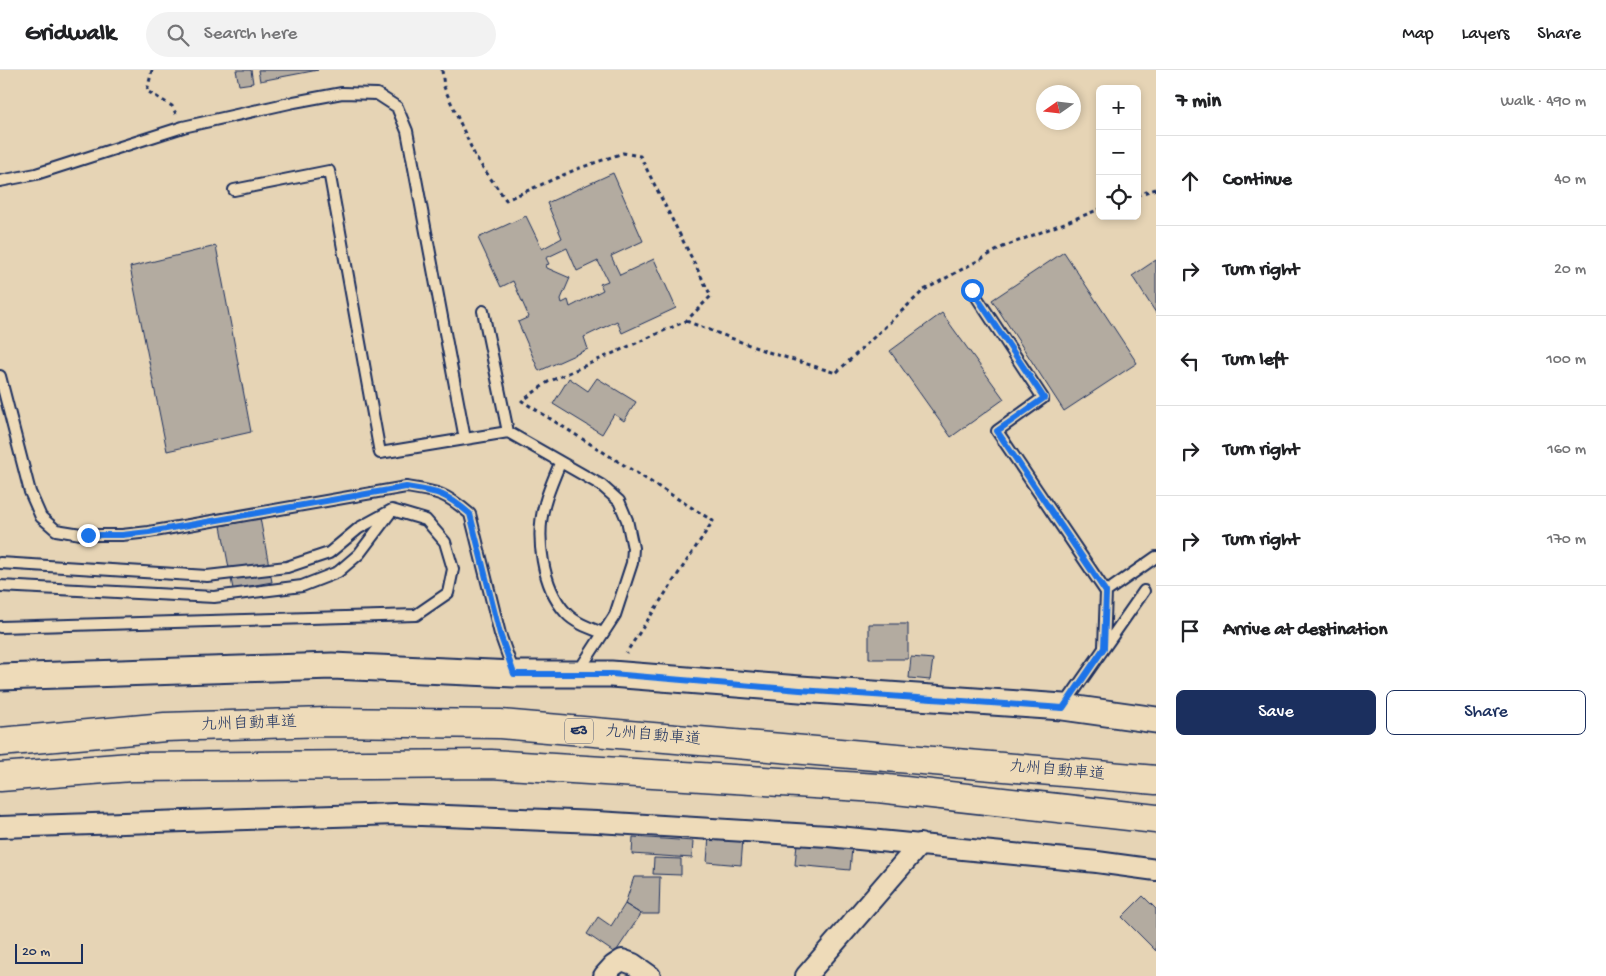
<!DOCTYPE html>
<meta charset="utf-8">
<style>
body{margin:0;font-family:"Gochi Hand","Klee One",sans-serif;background:#f2f2f2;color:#202124}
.controls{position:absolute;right:15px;top:15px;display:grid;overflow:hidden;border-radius:8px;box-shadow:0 2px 8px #0003}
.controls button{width:45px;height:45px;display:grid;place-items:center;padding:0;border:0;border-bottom:1px solid #e0e0e0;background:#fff;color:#202124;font:25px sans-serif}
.compass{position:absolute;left:1036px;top:15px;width:45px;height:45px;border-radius:50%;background:#fff;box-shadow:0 2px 8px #0003;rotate:256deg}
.scale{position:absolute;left:15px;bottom:12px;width:68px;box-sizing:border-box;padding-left:5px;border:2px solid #1b2f5e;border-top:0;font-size:14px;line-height:18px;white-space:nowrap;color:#1b2f5e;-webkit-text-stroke:4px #eedbb9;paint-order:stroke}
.stop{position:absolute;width:15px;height:15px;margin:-11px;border:4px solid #1a73e8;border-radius:50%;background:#fff}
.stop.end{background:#1a73e8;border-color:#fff;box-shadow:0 1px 5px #0008}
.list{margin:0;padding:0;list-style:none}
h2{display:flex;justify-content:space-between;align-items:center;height:65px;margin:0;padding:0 20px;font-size:21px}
h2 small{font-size:16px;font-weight:400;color:#757577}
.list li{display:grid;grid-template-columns:32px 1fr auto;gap:15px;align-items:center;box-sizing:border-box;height:90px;padding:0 20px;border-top:1px solid #e0e0e0}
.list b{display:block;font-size:19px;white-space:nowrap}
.list em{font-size:16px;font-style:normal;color:#757577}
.actions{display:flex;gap:10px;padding:15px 20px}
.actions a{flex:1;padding:11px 0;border:1px solid #1b2f5e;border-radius:8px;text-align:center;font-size:18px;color:#1b2f5e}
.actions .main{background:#1b2f5e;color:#fff}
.icon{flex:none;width:28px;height:28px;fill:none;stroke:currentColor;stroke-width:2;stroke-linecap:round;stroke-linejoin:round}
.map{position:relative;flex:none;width:1156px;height:906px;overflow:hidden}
header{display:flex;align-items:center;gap:30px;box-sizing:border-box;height:70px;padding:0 25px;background:#fff;border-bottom:1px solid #e0e0e0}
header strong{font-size:24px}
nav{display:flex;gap:28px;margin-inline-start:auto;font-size:18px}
.search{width:350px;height:45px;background:#f2f2f2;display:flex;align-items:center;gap:12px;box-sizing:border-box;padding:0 18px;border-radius:28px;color:#757577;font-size:19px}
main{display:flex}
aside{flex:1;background:#fff}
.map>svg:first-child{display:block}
.building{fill:#b3aba0;stroke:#1b2f5e;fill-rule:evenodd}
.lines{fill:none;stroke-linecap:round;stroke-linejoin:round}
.service-casing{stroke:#1b2f5e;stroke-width:14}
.minor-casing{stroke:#1b2f5e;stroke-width:24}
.tertiary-casing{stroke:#1b2f5e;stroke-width:29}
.motorway-casing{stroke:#1b2f5e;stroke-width:31}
.path{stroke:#1b2f5e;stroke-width:3;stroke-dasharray:4 4;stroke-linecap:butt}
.service{stroke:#eedbb9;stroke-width:10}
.minor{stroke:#eedbb9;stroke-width:20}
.tertiary{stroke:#eedbb9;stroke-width:25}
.motorway{stroke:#eedbb9;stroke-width:28}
.route{stroke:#1a73e8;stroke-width:6}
.labels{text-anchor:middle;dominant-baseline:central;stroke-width:4;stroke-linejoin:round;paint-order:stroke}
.shield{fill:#eedbb9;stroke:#5a6379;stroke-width:1}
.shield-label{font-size:15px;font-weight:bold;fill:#1b2f5e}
.street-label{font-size:16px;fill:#1b2f5e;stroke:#eedbb9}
</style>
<header>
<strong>Gridwalk</strong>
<div class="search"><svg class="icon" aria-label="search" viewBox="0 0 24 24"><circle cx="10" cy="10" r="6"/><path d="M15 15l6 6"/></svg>Search here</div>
<nav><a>Map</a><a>Layers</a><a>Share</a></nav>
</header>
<main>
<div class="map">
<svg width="1156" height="906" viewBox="0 0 1156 906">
<rect width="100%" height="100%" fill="#e6d4b5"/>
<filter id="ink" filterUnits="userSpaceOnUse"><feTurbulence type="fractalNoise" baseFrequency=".02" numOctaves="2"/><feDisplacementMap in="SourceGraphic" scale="10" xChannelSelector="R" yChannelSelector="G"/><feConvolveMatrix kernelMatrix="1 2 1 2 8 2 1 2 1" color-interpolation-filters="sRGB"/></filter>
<g filter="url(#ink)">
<path class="building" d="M236 0H251L253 13 239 15Z
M258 0H318L260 11Z
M613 103 643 171 611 186 620 205 654 189 676 238 622 263 617 251 584 267 588 279 539 301 518 252 529 247 513 211 501 217 478 168 526 146 542 179 562 168 547 133ZM567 178 577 201 598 191 608 211 600 214 603 220 570 237 568 230 562 233 561 229 570 208 547 198 546 195 549 194 546 188Z
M216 176 251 362 167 381 130 197Z
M1064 182 1137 293 1064 341 992 230Z
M1156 190V243L1132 206Z
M942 243 1004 329 951 367 890 281Z
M569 308 588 321 597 308 636 332 624 351 614 344 602 364 553 334Z
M260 448 272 512 233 519 221 456Z
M869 554H908V589H869Z
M911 587 933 589 930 610 909 608Z
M709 766 743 769 741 795 707 792Z
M633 767 693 771 692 788 632 784Z
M797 773 852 778 850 800 795 795Z
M654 788 681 789V805L653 804Z
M634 807H660L659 844H641L625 834Z
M1143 826 1156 839V881L1122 847Z
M625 834 641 844 615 883 587 864 598 847 611 856Z"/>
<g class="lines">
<defs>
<path id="service" d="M0 111 36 104 183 57 294 32 342 23 377 24 397 37 407 61 465 369
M234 120 329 101 380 383 508 362 601 415 619 431 627 450 633 478 632 493 615 545 578 602
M972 220 1043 328 997 361 1106 522
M483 241 508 362
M0 306 30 422 41 447 56 460 87 465H122L149 462 406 417C438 422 444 422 470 444L500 564 514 603
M560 393C555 406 549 419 545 433 535 465 542 517 566 543 575 553 590 558 603 563
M0 493 207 506 287 497 329 483 359 458 392 440 426 450 445 472 453 499 448 523 416 545 0 557
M0 516 214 527 302 516 338 502 359 484 390 443
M1104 577 1106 522 1156 487
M1063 637 1144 521"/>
<path id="minor" d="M0 757 396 744 597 752 828 766 1097 792 1156 800
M604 906 613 896 622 890 633 894 650 906
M806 906 920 774"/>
<path id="tertiary" d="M0 607 332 596 514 604H611L800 619 1063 637 1156 650"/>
<path id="motorway" d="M0 672 165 657 326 652 500 654 1156 710
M0 707 131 697 491 694 878 718 1156 749"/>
</defs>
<use href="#service" class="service-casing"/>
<use href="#minor" class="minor-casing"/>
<use href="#tertiary" class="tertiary-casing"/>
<use href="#motorway" class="motorway-casing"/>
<path class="path" d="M152 0 147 21 172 36 176 44
M442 0 444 17 476 88 506 130 577 99 623 83 640 86 711 226 686 251 548 312 522 331 713 451 626 583
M1137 125 1156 119
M686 251 765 281 836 303 924 220 1003 177 1100 139"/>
<use href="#service" class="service"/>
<use href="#minor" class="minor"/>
<use href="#tertiary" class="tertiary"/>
<use href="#motorway" class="motorway"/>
</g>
</g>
<g class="lines" filter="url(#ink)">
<path class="route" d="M88 465H122L149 462 406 417C438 422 444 422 470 444L500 564 514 604H612L800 620 1063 638 1104 578 1106 522 997 361 1044 328 972 220"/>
</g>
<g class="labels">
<rect class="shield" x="565" y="648.5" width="28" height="25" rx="4"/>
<g class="shield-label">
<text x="579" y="661">E3</text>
</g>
<g class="street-label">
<text transform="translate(249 655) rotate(-2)">九州自動車道</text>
<text transform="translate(653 667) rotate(5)">九州自動車道</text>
<text transform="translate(1057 702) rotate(5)">九州自動車道</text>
</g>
</g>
</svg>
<div class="controls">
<button>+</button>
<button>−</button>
<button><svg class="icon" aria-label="locate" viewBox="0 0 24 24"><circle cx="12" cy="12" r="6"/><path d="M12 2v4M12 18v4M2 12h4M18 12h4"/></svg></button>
</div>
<svg class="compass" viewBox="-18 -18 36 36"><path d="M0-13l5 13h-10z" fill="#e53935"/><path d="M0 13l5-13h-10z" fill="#757577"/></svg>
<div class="scale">20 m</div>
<div class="stop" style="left:972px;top:220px"></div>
<div class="stop end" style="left:88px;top:465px"></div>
</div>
<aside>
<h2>7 min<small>Walk · 490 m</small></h2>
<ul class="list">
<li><svg class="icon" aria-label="ahead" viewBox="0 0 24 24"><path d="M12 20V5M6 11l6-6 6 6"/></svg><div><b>Continue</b></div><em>40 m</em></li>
<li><svg class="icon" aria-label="right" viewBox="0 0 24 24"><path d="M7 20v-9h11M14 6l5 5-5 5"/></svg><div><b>Turn right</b></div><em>20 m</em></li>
<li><svg class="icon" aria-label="left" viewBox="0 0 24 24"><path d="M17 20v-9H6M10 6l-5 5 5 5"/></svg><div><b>Turn left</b></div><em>100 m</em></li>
<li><svg class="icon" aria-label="right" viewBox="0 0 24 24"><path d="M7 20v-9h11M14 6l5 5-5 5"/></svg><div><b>Turn right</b></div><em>160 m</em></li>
<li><svg class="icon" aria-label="right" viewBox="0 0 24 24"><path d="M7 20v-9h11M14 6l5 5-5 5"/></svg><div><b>Turn right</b></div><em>170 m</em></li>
<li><svg class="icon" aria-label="arrive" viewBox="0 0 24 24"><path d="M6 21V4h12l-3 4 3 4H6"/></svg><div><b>Arrive at destination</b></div></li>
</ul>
<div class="actions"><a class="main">Save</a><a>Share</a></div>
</aside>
</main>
